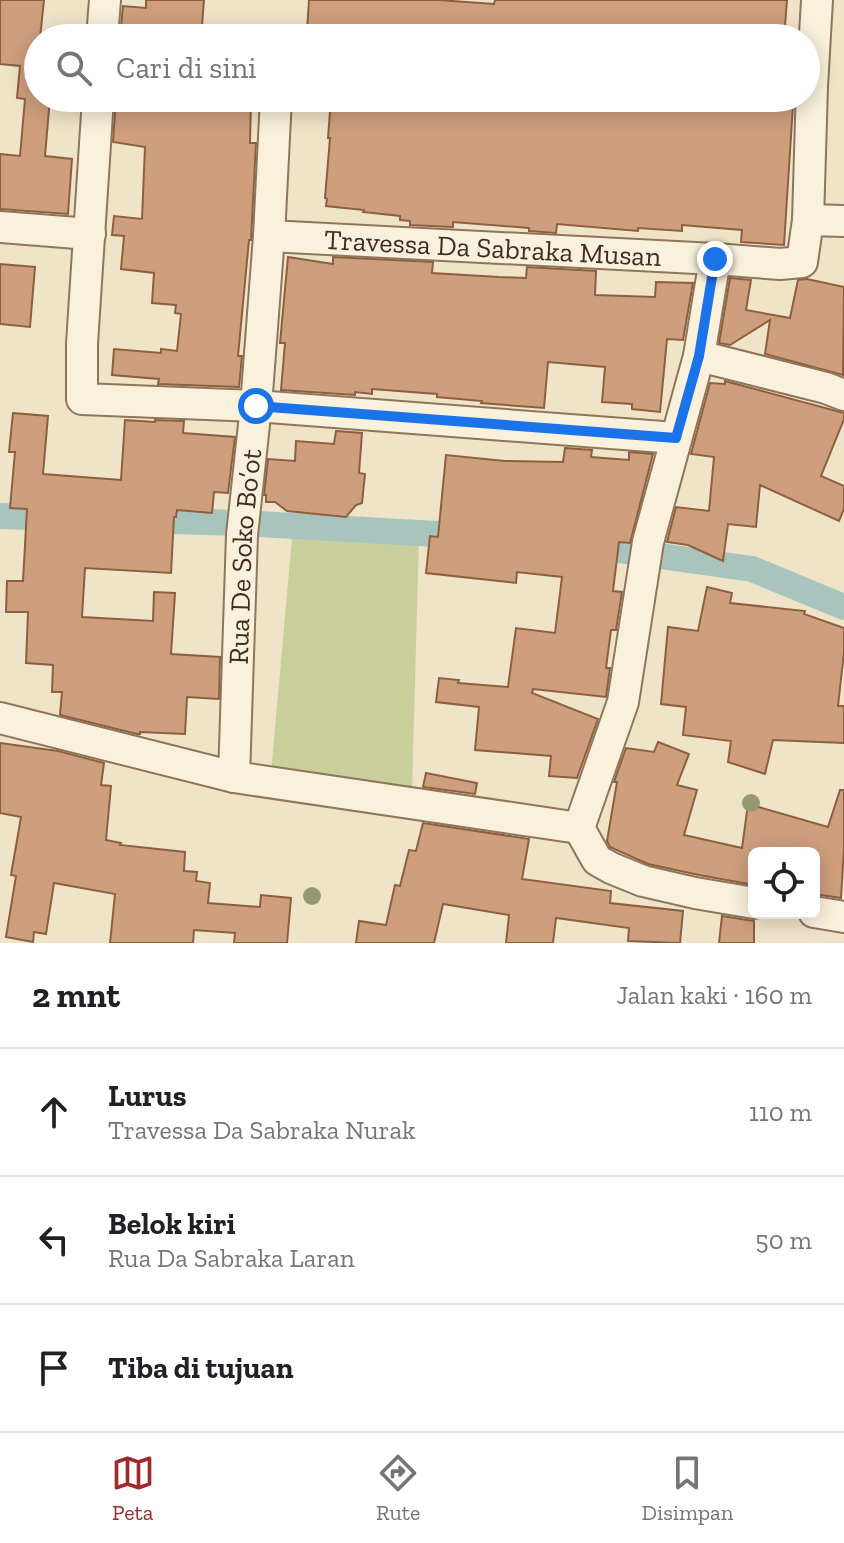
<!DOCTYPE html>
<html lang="id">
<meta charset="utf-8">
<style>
body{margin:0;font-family:"Zilla Slab",serif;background:#f2f2f2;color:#202124}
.controls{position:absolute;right:24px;bottom:24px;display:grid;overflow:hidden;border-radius:12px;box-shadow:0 4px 20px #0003}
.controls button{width:72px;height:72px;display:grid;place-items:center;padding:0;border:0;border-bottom:2px solid #e0e0e0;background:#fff;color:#202124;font:40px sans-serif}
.stop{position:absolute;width:24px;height:24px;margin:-18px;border:6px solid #1a73e8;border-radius:50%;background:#fff}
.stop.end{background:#1a73e8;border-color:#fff;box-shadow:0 2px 8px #0008}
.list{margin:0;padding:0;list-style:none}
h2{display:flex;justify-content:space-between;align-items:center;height:104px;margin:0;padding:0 32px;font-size:34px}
h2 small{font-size:26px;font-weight:400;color:#757577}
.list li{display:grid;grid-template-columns:52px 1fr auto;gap:24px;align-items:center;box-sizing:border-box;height:128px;padding:0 32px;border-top:2px solid #e0e0e0}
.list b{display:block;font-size:30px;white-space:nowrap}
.list p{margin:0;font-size:26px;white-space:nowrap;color:#757577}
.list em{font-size:26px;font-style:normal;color:#757577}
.icon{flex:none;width:44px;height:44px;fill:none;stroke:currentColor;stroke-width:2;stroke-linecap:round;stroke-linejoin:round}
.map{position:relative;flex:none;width:844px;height:943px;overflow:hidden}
.search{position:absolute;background:#fff;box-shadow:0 4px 20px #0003;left:24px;right:24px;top:24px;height:88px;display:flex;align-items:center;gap:20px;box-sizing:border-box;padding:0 28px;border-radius:44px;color:#757577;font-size:30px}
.sheet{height:488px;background:#fff}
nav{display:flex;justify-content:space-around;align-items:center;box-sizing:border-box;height:112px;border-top:2px solid #e0e0e0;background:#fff;font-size:22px;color:#757577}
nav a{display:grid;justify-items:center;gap:4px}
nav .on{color:#9e2a2b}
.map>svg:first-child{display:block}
.green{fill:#c9cf9b}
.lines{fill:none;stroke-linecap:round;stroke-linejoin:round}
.canal{stroke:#a9c4bc;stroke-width:26}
.building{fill:#cf9f7d;stroke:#8d5f41;stroke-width:2}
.minor-casing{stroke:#8d765c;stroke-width:34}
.minor{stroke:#faf1dc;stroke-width:30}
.tree{fill:#96986f}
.route{stroke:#1a73e8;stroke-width:10}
.labels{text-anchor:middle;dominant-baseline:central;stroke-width:6;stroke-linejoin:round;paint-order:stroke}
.street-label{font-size:28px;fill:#3d2e20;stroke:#f7eed8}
</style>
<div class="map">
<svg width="844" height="943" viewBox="0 0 844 943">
<rect width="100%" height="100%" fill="#f0e4c8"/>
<path class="green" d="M292 538 419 540 412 790 271 773Z"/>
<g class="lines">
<path class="canal" d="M0 516 60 518
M140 520 239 523 472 536
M583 545 752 569 844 607"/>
</g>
<path class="building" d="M0 0H44L40 38H38V98H50L45 156 72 159 68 214 0 209V154L20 156 25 99 17 98 20 66 0 64Z
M146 0H204L201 38H139L140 29 121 27 123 6 146 8Z
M309 0H438L494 4 495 0H787L785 26 768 25 767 38 716 36 715 38H553V36L490 30V38H457L367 28 366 37 307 32Z
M116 98 251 100 250 143H256L251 240H249L238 356H242L239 387 158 384 159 379 112 375 114 349 161 353V349L177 351 181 314 175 313 176 305 152 303 154 273 121 269 124 236 112 235 114 216 142 219 145 147 113 142Z
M331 98H375V102L447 107 448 98 521 102 522 98H635L733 104 734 101 793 105 784 245 741 242 742 230 682 225V231L638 228V231L557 224 556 233 529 231V228L453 222V227L410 225V221L400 220V216L363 212 364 210 326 206 327 199 325 198 330 138H328Z
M288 257 333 264V257L433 262 432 273 499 277 526 278 527 267 596 271 595 295 655 297 656 282 693 283 683 340 667 339 660 412 632 409V404L602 402 605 367 548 362 544 408 481 403 482 401 437 397V394L372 389V394L355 392V395L281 390 285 343H280Z
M0 264 35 267 30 327 0 324Z
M730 278 751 280 746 310 790 318 798 280 807 279 844 287 843 375 765 354 770 320 730 345 719 343Z
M725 381 844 413V419L821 476 844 486V509L839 521 760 485 756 527 728 524 723 561 688 545 667 542 676 507 709 511 714 457 691 454 710 383 725 384Z
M13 413 48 416 43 474 121 480 125 420 155 422V420L184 421 183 433 235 437 228 493 214 492 212 513 177 510 176 517H174L171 573 85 568 82 617 153 621 154 592 175 593 171 654 220 657 219 699 187 697 185 734 140 732V734H137L60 715 62 692H52L53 665 26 663 28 612H6L7 581H23L27 509 10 508 15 452H9Z
M336 431 362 433 359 473 365 474 362 503 356 505 346 517 287 511 275 502H266V495H264L268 459 295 461 296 441 334 444Z
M565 448 592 450 591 457 629 460V452L653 454 630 543 619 542 613 591 622 592 616 630H611L606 668H610L606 697 533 689 532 693 598 719 577 778 549 776 551 756 475 750 479 707 436 702 439 678 459 680 458 683 508 687 516 628 555 633 562 577 517 572 516 583 426 573 430 536 438 537 446 455 505 461 563 462Z
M707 587 732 593 730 603 805 611 804 614 844 628V652L838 706H844V743L773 740 765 774 728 762 731 741 683 735 686 707 661 704 668 627 698 631Z
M658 742 689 754 677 785 697 790 684 835 742 848 748 804 828 827 840 790H844V849L841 898 814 894V853H754V885L699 875 648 864 610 847 607 841 617 782H614L626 748 654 752Z
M0 743 58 751 104 763 101 785 111 786 106 840 121 843 120 845 185 852 184 871 197 872 196 881 210 883 208 903 260 907 261 895 291 898 287 943H234L235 933 194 930 193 943H110L115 894 54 883 46 934 34 932 33 942 6 937 16 876 11 875 21 817 0 813Z
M426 773 477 783 475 794 423 787Z
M423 823 529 839 522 879 611 891 610 903 683 911 680 943 628 941 629 928 556 918 553 943H506L509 915 443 904 434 943H356L359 921 386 925 395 885 400 886 409 850 416 851Z
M722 916 754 921V943H719Z"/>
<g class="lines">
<defs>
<g id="minor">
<path d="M102 38 105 0"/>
<path d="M98 98 82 344V399L256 406 676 438"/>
<path d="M808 220 844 221"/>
<path d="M0 227 90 234"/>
<path id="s1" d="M269 236 715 259"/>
<path d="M699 356 826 388 844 395"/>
<path id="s2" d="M0 718 234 777 242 535 256 406 269 236 276 98"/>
<path d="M234 777 579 828"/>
<path d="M579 828 623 702 648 542 699 356 715 259 780 264 802 262 808 220 812 86 817 0"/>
<path d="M579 828 597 860 611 868 643 881 695 893 754 903"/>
<path d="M814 912 844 917"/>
</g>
</defs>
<use href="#minor" class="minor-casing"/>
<use href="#minor" class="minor"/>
</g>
<g class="tree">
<circle cx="751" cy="803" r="9"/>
<circle cx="312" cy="896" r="9"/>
</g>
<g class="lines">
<path class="route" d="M256 406 676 438 699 356 715 259"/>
</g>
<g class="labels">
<g class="street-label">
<text stroke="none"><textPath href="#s1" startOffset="224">Travessa Da Sabraka Musan</textPath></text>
<text stroke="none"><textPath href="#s2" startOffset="462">Rua De Soko Bo’ot</textPath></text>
</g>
</g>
</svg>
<div class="controls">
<button><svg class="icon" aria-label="locate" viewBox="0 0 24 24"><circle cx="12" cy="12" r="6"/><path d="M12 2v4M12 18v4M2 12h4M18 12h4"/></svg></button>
</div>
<div class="stop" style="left:256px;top:406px"></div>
<div class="stop end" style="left:715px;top:259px"></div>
<div class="search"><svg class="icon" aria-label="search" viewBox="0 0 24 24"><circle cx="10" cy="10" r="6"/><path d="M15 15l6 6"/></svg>Cari di sini</div>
</div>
<section class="sheet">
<h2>2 mnt<small>Jalan kaki · 160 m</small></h2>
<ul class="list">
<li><svg class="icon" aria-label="ahead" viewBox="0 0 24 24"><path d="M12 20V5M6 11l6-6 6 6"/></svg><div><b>Lurus</b><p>Travessa Da Sabraka Nurak</p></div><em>110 m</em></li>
<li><svg class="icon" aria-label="left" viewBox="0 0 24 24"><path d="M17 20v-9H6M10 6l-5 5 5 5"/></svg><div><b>Belok kiri</b><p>Rua Da Sabraka Laran</p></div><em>50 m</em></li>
<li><svg class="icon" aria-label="arrive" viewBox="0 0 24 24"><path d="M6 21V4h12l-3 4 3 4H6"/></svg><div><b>Tiba di tujuan</b></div></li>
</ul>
</section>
<nav>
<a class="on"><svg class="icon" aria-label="map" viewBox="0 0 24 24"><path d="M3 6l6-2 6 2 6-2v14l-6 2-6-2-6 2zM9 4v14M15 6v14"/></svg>Peta</a>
<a><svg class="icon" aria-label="directions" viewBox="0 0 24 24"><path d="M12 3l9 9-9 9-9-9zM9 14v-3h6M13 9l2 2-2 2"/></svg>Rute</a>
<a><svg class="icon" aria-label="saved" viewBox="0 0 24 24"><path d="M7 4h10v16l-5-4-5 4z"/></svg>Disimpan</a>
</nav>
